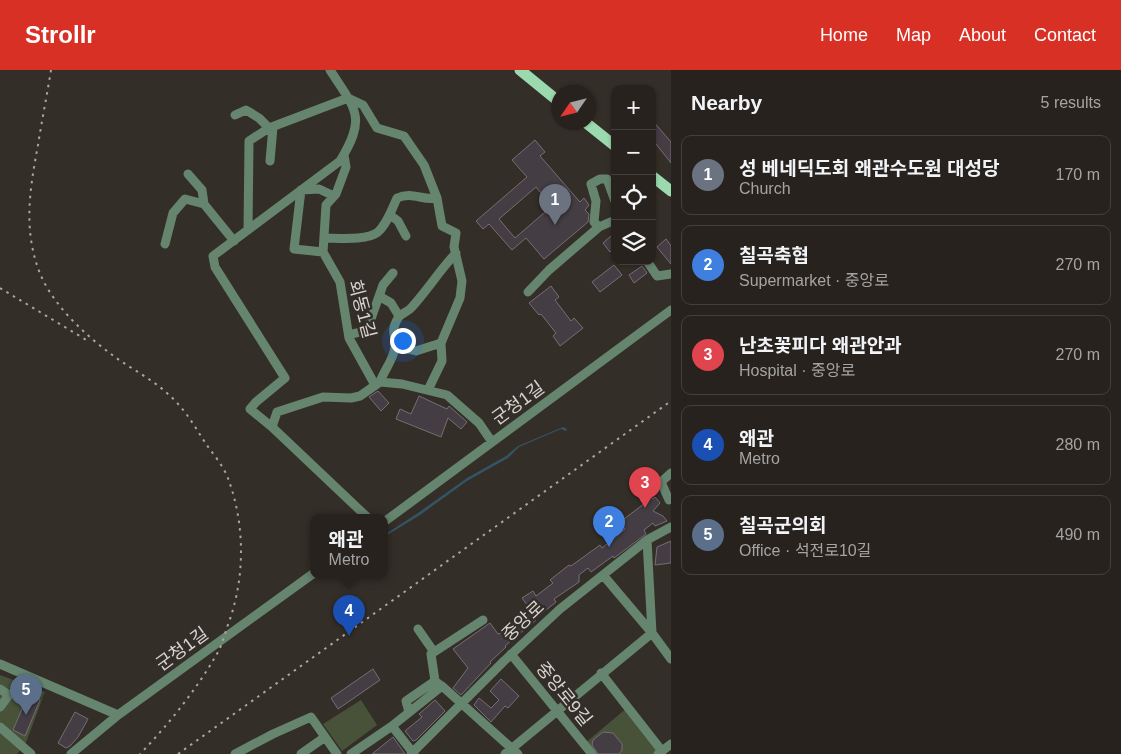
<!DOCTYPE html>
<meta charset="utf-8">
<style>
body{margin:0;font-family:Arial,"Noto Sans KR",sans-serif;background:#2f2a27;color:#f1f3f6}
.controls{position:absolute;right:15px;top:15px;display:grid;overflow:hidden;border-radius:10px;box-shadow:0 1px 4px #0004}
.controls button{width:45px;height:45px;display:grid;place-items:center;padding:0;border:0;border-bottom:1px solid #433f3c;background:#27221e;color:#f1f3f6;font:25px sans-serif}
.compass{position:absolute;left:551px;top:15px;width:45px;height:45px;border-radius:50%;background:#27221e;box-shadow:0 1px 4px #0004;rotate:235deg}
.you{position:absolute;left:402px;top:270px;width:18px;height:18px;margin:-12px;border:4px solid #fff;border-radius:50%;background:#1a73e8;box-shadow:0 0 0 8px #1a73e833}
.badge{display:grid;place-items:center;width:32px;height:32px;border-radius:50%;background:#d93025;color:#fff;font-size:16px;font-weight:700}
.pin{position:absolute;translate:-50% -41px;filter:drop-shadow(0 1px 2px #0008)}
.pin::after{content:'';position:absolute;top:26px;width:18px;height:15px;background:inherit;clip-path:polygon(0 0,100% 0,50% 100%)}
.popup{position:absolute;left:310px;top:444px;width:78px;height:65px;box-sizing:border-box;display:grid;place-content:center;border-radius:10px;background:#27221e;filter:drop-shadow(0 1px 4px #0005);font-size:16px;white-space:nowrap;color:#a4a4a4}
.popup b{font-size:19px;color:#f1f3f6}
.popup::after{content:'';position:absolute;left:50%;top:100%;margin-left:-10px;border:10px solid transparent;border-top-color:#27221e}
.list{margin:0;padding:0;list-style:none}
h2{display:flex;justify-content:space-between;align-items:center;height:65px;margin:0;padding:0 20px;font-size:21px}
h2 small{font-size:16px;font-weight:400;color:#a4a4a4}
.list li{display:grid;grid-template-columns:32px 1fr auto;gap:15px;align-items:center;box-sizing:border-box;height:80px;margin:0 10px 10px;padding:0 10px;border:1px solid #433f3c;border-radius:10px}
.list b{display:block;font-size:19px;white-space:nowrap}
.list p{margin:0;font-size:16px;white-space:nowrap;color:#a4a4a4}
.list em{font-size:16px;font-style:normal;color:#a4a4a4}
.icon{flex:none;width:28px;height:28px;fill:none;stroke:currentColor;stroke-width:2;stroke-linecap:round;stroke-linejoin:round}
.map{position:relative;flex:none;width:671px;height:684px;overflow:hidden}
header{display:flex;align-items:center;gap:30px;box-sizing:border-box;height:70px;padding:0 25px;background:#d93025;color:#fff}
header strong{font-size:24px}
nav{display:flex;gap:28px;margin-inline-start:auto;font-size:18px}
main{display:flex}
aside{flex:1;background:#27221e}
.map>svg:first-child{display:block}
.green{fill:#475239}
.water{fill:#345363}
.building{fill:#443d43;stroke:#766e74;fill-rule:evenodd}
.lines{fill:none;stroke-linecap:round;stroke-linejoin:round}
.minor{stroke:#66856f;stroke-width:9}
.major{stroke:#9bdaae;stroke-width:11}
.rail{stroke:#aba6a2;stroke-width:2;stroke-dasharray:2.5 5;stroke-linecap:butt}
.labels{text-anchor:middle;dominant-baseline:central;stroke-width:5;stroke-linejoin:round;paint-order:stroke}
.street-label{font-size:18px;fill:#d8d4d0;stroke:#342e28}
</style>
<header>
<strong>Strollr</strong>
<nav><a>Home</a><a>Map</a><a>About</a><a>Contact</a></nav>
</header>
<main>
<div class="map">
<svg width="671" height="684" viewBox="0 0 671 684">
<rect width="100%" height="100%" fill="#342e28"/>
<path class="green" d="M0 605 45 622 25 675 17 684H0Z
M361 630 377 655 342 681 323 654Z
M628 637 662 681 658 684H592L584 674Z"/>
<path class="water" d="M563 357 567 359 566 361 561 359 519 377 508 388 467 411 420 445 384 467V465L418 443 467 408 506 386 518 376Z"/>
<path class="building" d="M652 50 671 72V93L656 74 652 77Z
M535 70 545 82 540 86 580 132 584 128 589 135 585 140 589 144 588 152 544 189 526 168 512 180 489 154 483 159 476 151 527 107 512 90ZM536 117 552 136 515 168 499 149Z
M611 166 615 171V177L610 182 603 173Z
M666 169 671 176V194L657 177Z
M614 195 622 205 600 222 592 212Z
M642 196 647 203 634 213 629 205Z
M551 216 559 227 555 230 571 251 574 248 583 258 560 276 553 266 556 263 541 244 539 245 529 233Z
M378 321 389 333 381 341 369 327Z
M419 326 447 339 449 336 467 352 461 359 448 348 441 367 396 349 400 339 411 344Z
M647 402 653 406 643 423 637 420Z
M646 423 653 429 655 427 660 433 653 441 663 446 667 451 655 456 653 453 644 460 646 464 614 488 613 486 591 502 588 498 579 505V512L554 529 556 532 535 549 536 550 505 576 506 577 490 592 491 593 461 625 453 618 468 598 453 579 490 553 498 564 511 560 508 556 513 552 514 553 520 546 530 539 522 528 533 521 536 526 553 513 550 510 569 495 571 496 600 475 602 478 625 459 620 452 645 433 640 430Z
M671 471V493L655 495 657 477Z
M373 599 380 610 338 639 331 628Z
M501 609 519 626 508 638 505 636 491 652 474 635 479 628 491 638 499 630 490 621Z
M28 625 40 630 25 666 13 660Z
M435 630 445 641 416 670 413 671 405 661 422 647 419 644Z
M75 642 88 649 78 667 70 676 66 678 58 673Z
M603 662 613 663 622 674V680L619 684H598L592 675 593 670Z
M393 667 405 684H372Z"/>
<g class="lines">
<path class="minor" d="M235 45 246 40 259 48 269 58
M344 85 346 97 336 124 326 135 323 182 340 212 349 268 375 315
M270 91 273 57
M188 104 202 120 204 134
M390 145 398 151 406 166
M599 157 594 152 596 131 591 114 600 109H607L615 131
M248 160 249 71 269 58 348 28 363 35 377 58 404 66 424 95 437 128 442 156 456 163 454 177 462 211 460 228 441 273 442 291 428 320
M324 168C338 168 367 171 378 162 387 154 392 139 397 128 413 121 422 131 437 128
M165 174 173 143 185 129 204 134 234 171
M323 182 294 179 301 120 319 119 334 126
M647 191 657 206 671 204
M528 222 549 200 599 157 615 150
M379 226 391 233 399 246
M349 265 367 260 383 215 393 203
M396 276 416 281 441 273
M380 312C384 300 394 289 395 277 397 264 389 264 398 248 401 243 408 242 412 237 428 219 440 200 456 183
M272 357 250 339 256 332 285 308 215 197 213 186 340 91C367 47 356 40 330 0
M669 430 661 412 671 403
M367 447 272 357 277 342 323 327 351 328 360 326 380 312 402 314 447 325 479 353 492 372
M384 452 671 240
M647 470 652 563
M603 505 652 563 671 589
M418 559 434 582
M511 584 592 684
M0 594 118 645
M601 603 662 681
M435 611 431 584 483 550
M0 619 9 625 0 637
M409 642 406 631 435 611 439 614
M392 656 442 616 518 684
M0 657 31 684
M71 684 118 645 314 503
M235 684 273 664 311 647 337 684
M301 684 325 667
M351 684 392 656 414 684
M411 684 504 591 560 539 647 470 671 457
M505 684 652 563
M658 684 671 674"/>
<path class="major" d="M520 0 558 31
M585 52 615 76
M652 106 671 121"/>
<path class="rail" d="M51 0C47 25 42 50 38 75 30 118 23 158 39 201 52 235 86 266 115 287 133 300 154 310 170 326 185 339 195 357 206 374 214 385 225 398 229 411 245 456 245 507 229 552 225 562 223 573 218 582 197 619 169 654 140 684
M0 218 88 271
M178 684 671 331"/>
</g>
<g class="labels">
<g class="street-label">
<text transform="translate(362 239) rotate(75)">회동1길</text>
<text transform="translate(518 333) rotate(-36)">군청1길</text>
<text transform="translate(523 551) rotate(-43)">중앙로</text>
<text transform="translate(182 579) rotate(-36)">군청1길</text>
<text transform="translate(564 624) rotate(51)">중앙로9길</text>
</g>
</g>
</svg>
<div class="controls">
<button>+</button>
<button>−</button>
<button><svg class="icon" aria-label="locate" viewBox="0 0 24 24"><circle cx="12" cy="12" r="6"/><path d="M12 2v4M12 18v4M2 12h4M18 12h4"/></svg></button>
<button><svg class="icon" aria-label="layers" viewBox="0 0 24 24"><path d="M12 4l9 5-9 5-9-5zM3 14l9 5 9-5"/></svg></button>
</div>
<svg class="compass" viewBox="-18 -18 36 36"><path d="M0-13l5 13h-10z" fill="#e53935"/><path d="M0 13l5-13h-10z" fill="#a4a4a4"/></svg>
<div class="you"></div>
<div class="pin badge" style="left:555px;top:155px;background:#6b7280">1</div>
<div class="pin badge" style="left:609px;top:477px;background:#3f7fe0">2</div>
<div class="pin badge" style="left:645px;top:438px;background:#e0444e">3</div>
<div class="pin badge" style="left:349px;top:566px;background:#1a4fb4">4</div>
<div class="popup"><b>왜관</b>Metro</div>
<div class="pin badge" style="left:26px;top:645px;background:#5c6f8a">5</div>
</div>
<aside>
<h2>Nearby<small>5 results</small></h2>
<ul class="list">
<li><span class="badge" style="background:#6b7280">1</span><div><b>성 베네딕도회 왜관수도원 대성당</b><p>Church</p></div><em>170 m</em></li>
<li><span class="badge" style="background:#3f7fe0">2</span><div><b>칠곡축협</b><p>Supermarket · 중앙로</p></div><em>270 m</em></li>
<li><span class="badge" style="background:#e0444e">3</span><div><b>난초꽃피다 왜관안과</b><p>Hospital · 중앙로</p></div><em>270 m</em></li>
<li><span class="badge" style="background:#1a4fb4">4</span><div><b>왜관</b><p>Metro</p></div><em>280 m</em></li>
<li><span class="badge" style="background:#5c6f8a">5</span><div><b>칠곡군의회</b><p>Office · 석전로10길</p></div><em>490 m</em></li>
</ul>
</aside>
</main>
